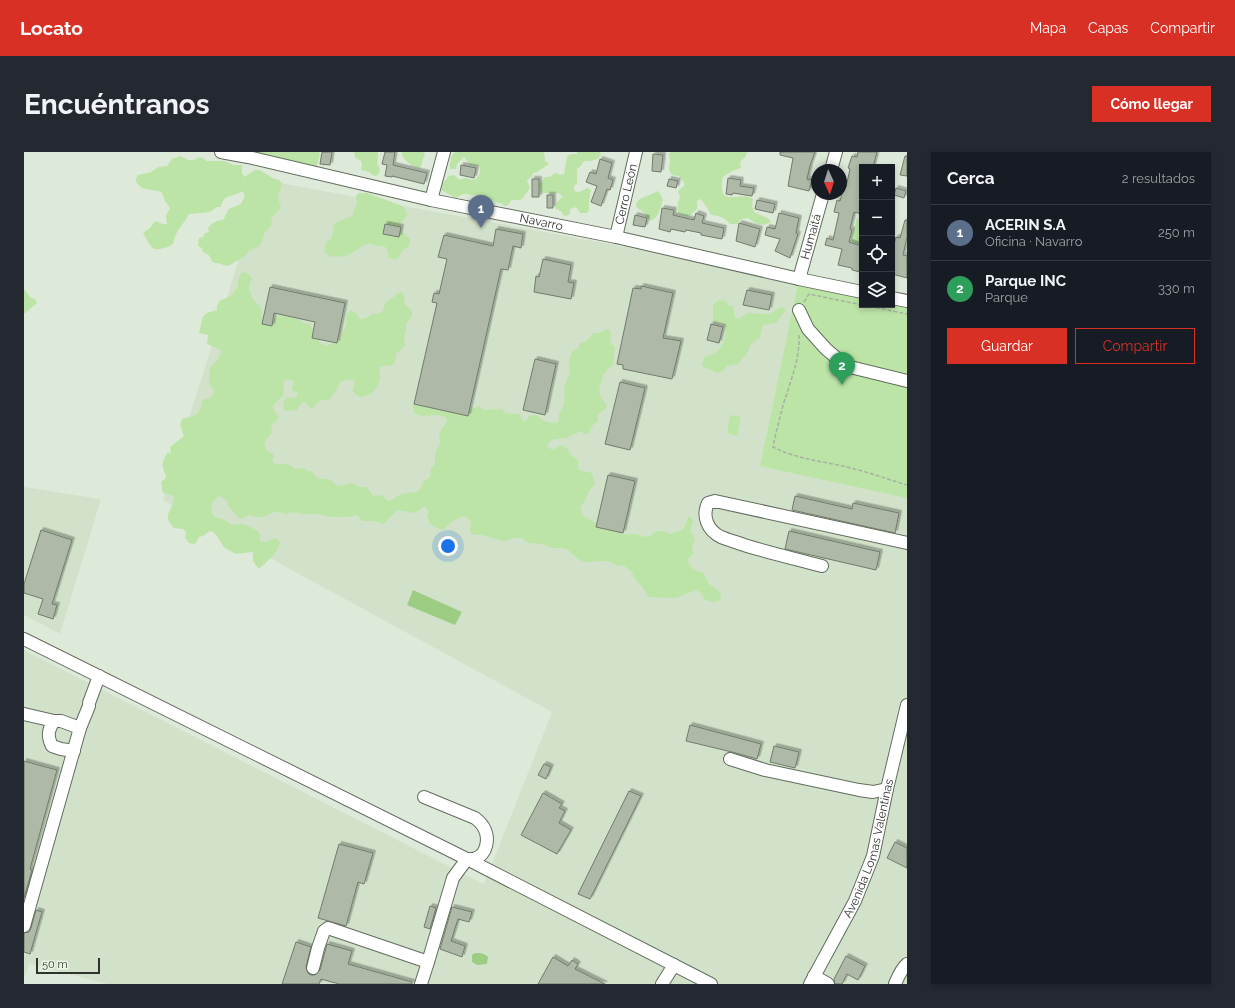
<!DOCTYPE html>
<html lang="es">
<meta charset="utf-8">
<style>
body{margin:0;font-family:Raleway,sans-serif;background:#242831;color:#f1f3f6}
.controls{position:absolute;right:12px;top:12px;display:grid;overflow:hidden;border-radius:0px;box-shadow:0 2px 6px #0003}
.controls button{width:36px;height:36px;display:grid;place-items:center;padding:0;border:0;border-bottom:1px solid #363941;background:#171b24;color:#f1f3f6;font:20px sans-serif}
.compass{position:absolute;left:787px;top:12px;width:36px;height:36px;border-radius:50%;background:#171b24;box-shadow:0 2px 6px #0003;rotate:176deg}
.scale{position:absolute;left:12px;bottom:10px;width:64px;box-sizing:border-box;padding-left:4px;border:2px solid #2f332c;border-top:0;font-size:11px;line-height:14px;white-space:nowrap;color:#2f332c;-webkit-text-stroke:3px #ecf7e6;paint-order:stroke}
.you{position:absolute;left:424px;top:394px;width:14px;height:14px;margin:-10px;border:3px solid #fff;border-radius:50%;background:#1a73e8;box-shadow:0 0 0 6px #1a73e833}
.badge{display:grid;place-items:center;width:26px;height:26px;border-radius:50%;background:#d93025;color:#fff;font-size:13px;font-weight:700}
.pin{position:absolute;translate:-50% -33px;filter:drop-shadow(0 1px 2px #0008)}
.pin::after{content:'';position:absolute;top:21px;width:14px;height:12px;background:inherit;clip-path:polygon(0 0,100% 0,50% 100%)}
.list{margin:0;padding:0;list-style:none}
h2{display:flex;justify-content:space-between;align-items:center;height:52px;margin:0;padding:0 16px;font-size:17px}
h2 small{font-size:13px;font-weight:400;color:#9ea1a6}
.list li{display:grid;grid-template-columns:26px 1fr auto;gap:12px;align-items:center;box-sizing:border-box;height:56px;padding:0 16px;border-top:1px solid #363941}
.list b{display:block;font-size:15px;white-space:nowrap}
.list p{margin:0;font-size:13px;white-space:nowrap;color:#9ea1a6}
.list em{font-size:13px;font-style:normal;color:#9ea1a6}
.actions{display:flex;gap:8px;padding:12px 16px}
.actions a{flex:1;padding:9px 0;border:1px solid #d93025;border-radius:0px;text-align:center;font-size:14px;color:#d93025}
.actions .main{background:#d93025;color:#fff}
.icon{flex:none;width:22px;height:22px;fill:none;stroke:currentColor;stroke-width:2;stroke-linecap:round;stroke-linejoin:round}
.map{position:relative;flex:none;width:883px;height:832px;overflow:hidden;border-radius:0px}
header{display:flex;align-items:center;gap:24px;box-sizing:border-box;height:56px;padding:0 20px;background:#d93025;color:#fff}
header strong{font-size:19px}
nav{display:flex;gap:22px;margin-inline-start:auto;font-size:14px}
.intro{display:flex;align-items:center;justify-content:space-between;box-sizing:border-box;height:96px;padding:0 24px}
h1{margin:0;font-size:28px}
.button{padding:10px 18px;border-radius:0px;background:#d93025;color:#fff;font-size:14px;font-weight:700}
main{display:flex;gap:24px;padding:0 24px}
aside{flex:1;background:#171b24;border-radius:0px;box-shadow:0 2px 6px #0003}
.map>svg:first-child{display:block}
.built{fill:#d2e2ca}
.green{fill:#bce4a7}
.water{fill:#9ccd82}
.building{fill:#aeb9a8;stroke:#707b6b;filter:url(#shadow)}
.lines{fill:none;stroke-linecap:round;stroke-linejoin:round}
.minor-casing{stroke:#626c5d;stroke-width:14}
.path{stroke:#a7b0a2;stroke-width:1.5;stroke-dasharray:4 2;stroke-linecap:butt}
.minor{stroke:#fff;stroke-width:12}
.labels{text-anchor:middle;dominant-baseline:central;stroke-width:3.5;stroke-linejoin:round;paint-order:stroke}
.street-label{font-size:12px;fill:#2f332c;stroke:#ecf7e6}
</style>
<header>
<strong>Locato</strong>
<nav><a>Mapa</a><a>Capas</a><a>Compartir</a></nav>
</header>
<div class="intro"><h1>Encuéntranos</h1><a class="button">Cómo llegar</a></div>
<main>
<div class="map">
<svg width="883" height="832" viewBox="0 0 883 832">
<defs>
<filter id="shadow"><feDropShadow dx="2.5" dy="-2.5" stdDeviation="0" flood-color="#0004"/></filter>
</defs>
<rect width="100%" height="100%" fill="#deead9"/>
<path class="built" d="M240 28 775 127 838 153 883 154V832H84L5 812 0 827V498L460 732 528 560 139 348Z
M0 335 77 347 36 482 0 463Z"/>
<path class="green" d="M234 0H295L296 2 293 13 292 14 280 13 276 10 271 12 235 2Z
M330 0H354C354 4 354 7 353 12 356 16 357 17 354 23L350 24 345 20 337 18 338 11 336 8 331 6Z
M378 0H400L401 3 399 7 397 14 395 16C387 14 383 10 378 4Z
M431 0H520L521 9 525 12 513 20 509 21 508 25 504 27 503 29 506 36 499 46 496 48H488C484 51 485 56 479 53L477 51H474L468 48 457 51 452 43C442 44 443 38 432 46L417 38 418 32 425 24 430 23 435 28 441 26 450 28C456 25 457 19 455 14L446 13 440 5 433 12 432 17H426C426 11 426 4 431 0Z
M553 0H576L577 2 575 6C570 9 565 9 560 9L557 14 553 17V31L550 34C549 44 559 39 563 36L567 38 565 50V58L563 61H556L552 55 546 57V62L542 64 539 63 538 60 531 56 533 50 539 44 533 41H518L515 33 521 25H525L532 21 536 23 540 22 543 4 547 2H553Z
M647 0H723L722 4 716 10 717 16 708 19 699 25C698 28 698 31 698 35 697 54 720 39 729 47L728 54 730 60C735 63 745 65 747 70 736 76 732 71 724 66L717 67 713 72H706C701 66 694 63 687 63 686 60 679 49 676 47L673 49V57C665 65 665 66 654 61V51L656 45 654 39 661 33 659 29 655 24 648 23C643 15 646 16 646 9 646 6 645 4 645 2Z
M156 4C159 5 161 7 165 8 173 10 174 1 183 9H201L209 13H218V21L220 25 231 18H236L250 27 255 28 258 31C257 36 255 41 254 45 254 49 257 52 257 56L248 65 247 74 241 80 237 92 234 95 226 98 221 104 206 113 202 114 194 111H190L187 108 186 104 179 100 178 96 174 94 175 86 179 85 181 81 185 80 184 76C187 71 193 68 199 68L205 57 217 52 221 44 219 40C215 40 213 42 209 43 201 46 200 45 197 55H193L186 60 165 62C158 75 152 77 149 92 146 94 144 95 140 96 127 101 125 91 119 81L126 76 131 69 139 72H143L142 64 146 56 141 49 138 41 135 39 126 38 118 36 112 30V26L114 23 127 20 134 15 143 14 148 7Z
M633 39 636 41 639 48C636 57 635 66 626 69L622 65 621 61 613 56 612 52C617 43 625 45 633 39Z
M335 41H343L376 53 379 55 384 62 378 69 374 77 376 80 380 81 386 87C386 98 381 95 377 101 376 102 376 103 376 104 373 109 368 108 364 105 364 100 364 97 360 94 354 96 350 91 344 92 336 94 330 101 322 104 316 106 312 103 306 105L300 99 302 91 308 85 310 72 317 68 329 64V60L333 52 332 44Z
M833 67H835L838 74V90L832 92 828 90C827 84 831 72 833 67Z
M218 120C223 120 227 123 228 127 223 136 225 140 230 148 232 151 235 152 237 156 238 160 237 164 238 168 254 171 246 168 256 163L274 167 279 171 286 172C291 179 292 191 302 194L317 187C318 179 320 179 322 174 323 167 320 163 327 158L332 161 336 167 343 166 348 162 357 161 359 159 361 151 375 141 377 140C383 146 379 147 381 152 383 155 385 155 386 157 391 163 386 167 382 171V180L380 184 381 193 378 197 372 202V207L369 213 359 214 355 216C356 219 356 221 356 223 357 235 345 248 333 244L328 238 331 230C326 225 322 229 317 229L312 239 305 248H296L289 256H286L282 251 280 250 276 253 273 258 264 259 260 258C258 254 259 249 262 246L273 245 274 241 268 238V235L270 230V228H261L259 232C263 248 254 244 249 255 250 260 254 262 255 266L247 274C250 282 243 285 240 291L243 299 248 301 250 304 248 309 251 312H264L271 317 280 316 284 319H288L293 326 307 328 314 334 329 331 335 335H343L349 344 358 343 364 349C369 348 369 347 373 344 376 342 389 340 393 340L397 336 399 330 406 325 407 316 411 312C410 303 412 298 416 291L415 283 419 275 423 270 422 266C414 259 402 268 390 261L389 252 392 249 434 258 447 257 455 254 460 258 478 257 481 261 488 262H495L499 269 503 268 505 264C515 260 515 268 523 270 526 271 530 271 533 271L535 269V262L539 254 541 242 540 236 546 220 545 208 549 198 555 196V191C563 192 565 185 570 181H576L582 177 586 178 587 182 586 189 591 196 589 211V213L583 217 582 221 579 223C577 236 570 242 583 252L582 256C577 263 573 258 574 269L569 273 564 282H560L557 279C553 280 549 283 545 285 536 289 527 283 523 295L529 298 537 293 543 296 547 303 553 307 555 310 554 316 555 318 568 321 571 332 565 339 561 349 556 355 559 364 569 369 576 375 594 378 598 383 612 382 620 385 626 384 633 379H640L646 382 659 378 665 364 667 366 669 370 666 379 671 387 668 394 669 402 664 407C664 417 672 418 679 421L685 432 696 440 697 443 696 448 691 450 681 448 677 441 672 438 652 446 624 445 618 434 613 430 607 419 599 413 594 414 584 409 560 410 554 407 543 397 537 396H528L519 392 505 391 497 386H490L482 389H478L459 383H451L447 381 446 379 447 372 446 368 440 364 429 369 419 378H417L406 372 403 364 405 361 401 354 391 361 373 358 360 372 350 369H339L333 363 323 365H307L292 362H279L269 360 261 362 253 359 240 365H232L226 363 216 367C213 364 210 361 207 357 202 351 205 347 194 344 187 351 185 356 190 365L199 367 208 373 218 372 222 373 234 379 236 383V388C243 394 246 385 254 387L256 390C256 398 242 411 236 416H234L229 409V400L212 402C209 400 203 398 201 396 195 390 195 382 186 379L179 384 175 385 171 392 165 391 161 386 162 380 159 377 150 376C136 361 150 361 150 344L139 341 138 337 137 330 142 326C142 322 140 319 139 316 137 310 141 305 144 300L147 302 146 295 160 284 156 273 158 267C171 263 177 264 178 248 186 246 188 247 190 237L186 234 185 230 186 215 194 208 195 201 197 203V198L183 192 184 183 175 181 179 164 183 161 193 158V154L196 148 202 146 208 143 214 134V128Z
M775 127 838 140V153H868V146L883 149V346L736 314Z
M0 137 7 146 11 147 13 151 0 162Z
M695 148 702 149 705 154H709L711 165 715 167 723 161 745 162 758 155 761 157V159L752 171 739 173 736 186 727 192 724 200 714 212 703 214 699 219 693 221 680 215 678 212 680 206C684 203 689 202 692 200 700 194 704 181 700 172L691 170 689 166V153Z
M706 263 717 265 713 284 703 281Z"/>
<path class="water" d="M389 438 438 460 431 473 383 453Z
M451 801C457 801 460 801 464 805L463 812 453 813 448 810V803Z"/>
<path class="building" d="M298 0H308L306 13 296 12Z
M361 0H371L369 13 403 21 400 32 368 24V25L361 24 363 13 358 12Z
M756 0H791L786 14 783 27 788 28 785 39 764 34 769 6 756 3Z
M834 0H853L849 15H838V62L830 60 826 77 828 78 825 90 838 94V112L836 120 828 118V116L814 113 818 97 801 93 803 86 809 88 815 61 810 60 813 48 816 49 820 35H822L826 17 824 16 828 4 833 5Z
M629 2 639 3 637 20 628 19Z
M881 4H883V24L876 23Z
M576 7 588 11 584 26 589 28 586 38 583 37 577 54 567 50 573 34 562 30 566 20 572 22Z
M437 13 452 16 450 26 436 23Z
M704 26 717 28 716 34 730 36 728 44 715 42 709 41 708 43 702 42Z
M508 27H515V45H508Z
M645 27 654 29 652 36 643 34Z
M872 36 882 39 880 46 870 43Z
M523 43H529V56H523Z
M733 48 751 52 749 61 731 57Z
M638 56 650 58 649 63 670 68 672 61 680 64 678 71 700 76 698 87 677 83V81L662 78 661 80 647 77 646 80 635 77Z
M755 61 775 66 772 81 774 82 766 106 751 99 756 87 741 83 743 75 751 77Z
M611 63 623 66 621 75 609 73Z
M881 68H883V85L879 103 883 104V126L868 122V95L869 96 872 85 876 86Z
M715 71 736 77 731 95 712 89Z
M361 72 377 75 375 85 359 82Z
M472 77 499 82 497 96 489 94 484 118 477 117 444 264 390 252 413 151 408 150 410 141 415 142 423 107 414 105 420 83 469 94Z
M519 107 547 113 544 130 550 131 547 147 510 140 512 124 515 125Z
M617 134 649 141 639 186 657 189 648 227 599 217V213L593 212 609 136 617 137Z
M246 135 321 151 313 191 288 186 291 170 250 161 248 174 238 172Z
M723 138 748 143 745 158 719 153Z
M687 172 699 175 695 191 683 188Z
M511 207 532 212 521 263 499 258Z
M596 230 621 236 606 298 581 292Z
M584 323 611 329 599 381 572 375Z
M771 344 828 357 829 351 875 361 871 381 768 358Z
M17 378 48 388 28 452 33 453 29 467 14 462 19 447 0 441V432Z
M765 379 856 400 852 418 761 397Z
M666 573 737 592 733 607 708 600 662 589Z
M750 594 775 600 771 616 746 610Z
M0 609 33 618 6 717 8 718 0 746Z
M520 612 527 615 522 627 514 623Z
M605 639 617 644 566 747 554 742Z
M519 641 538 652 535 656 541 659 535 671 547 678 533 702 497 683Z
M871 690 883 696V716L863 706Z
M315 692 349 701 340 732 334 730 322 774 294 766Z
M406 754 412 756 406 777 400 775Z
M428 755 448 760 445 770 434 767 427 789 441 794 438 805 416 797Z
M12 758 18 760 6 802 0 800V781L5 780 7 776Z
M272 790 287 795 282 815 284 821 287 823H291L296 818 303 792 328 799 324 812 388 830V832H315L297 827 295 832H258Z
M822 804 841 814 834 828 823 822 818 832H811L810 827Z
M529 805 544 814 548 808 554 812 551 817 581 832H514Z"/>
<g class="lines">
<defs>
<g id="minor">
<path id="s1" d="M197 0 224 5 407 48 592 85 775 127 838 140"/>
<path d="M807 18 812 0"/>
<path d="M407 48 420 0"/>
<path id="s2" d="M592 85 612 0"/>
<path id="s3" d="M775 127 799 42"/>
<path d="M868 146 883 149"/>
<path d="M775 158 784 177 802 197 822 214 883 229"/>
<path d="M798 414C772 407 746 401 720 393 712 390 704 388 697 385 683 378 678 364 684 351L691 349 883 391"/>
<path d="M0 487 443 707 687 832"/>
<path d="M65 551 75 524"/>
<path d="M0 562 30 569"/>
<path d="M50 599 37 597 28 594C23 584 24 578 30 569H37L56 576"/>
<path d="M706 607 741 618 835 638 849 640 863 637"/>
<path d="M0 774 56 576 65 554"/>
<path d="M289 816 294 796 300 779 304 776 404 810 429 726 443 707C446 707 450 707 452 706 463 702 465 687 461 678 459 673 455 669 451 666L400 645"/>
<path d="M790 824 804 832"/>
<path d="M397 832 404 810"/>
<path d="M638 832 650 813"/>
<path id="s4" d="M786 832 831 749 849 704 863 637 883 553"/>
<path d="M871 832C874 825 877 817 883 812"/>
</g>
</defs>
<use href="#minor" class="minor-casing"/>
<path class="path" d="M780 150 785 142 838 153
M840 153 883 162
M775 183C776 206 767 228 760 250 756 265 752 280 749 295 771 306 790 308 814 313 838 318 860 326 883 333"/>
<use href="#minor" class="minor"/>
</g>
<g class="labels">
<g class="street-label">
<text stroke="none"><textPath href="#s2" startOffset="44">Cerro León</textPath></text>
<text stroke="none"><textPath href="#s1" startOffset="328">Navarro</textPath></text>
<text stroke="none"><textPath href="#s3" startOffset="44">Humaitá</textPath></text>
<text stroke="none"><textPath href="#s4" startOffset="149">Avenida Lomas Valentinas</textPath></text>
</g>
</g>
</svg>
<div class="controls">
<button>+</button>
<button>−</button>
<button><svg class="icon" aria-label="locate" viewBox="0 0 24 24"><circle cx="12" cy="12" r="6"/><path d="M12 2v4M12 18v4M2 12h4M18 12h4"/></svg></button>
<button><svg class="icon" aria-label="layers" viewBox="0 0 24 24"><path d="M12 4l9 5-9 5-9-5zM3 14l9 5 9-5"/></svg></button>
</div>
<svg class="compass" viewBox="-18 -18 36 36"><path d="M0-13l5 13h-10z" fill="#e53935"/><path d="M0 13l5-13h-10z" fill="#9ea1a6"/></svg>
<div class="scale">50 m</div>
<div class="you"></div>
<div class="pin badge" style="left:457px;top:76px;background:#5c6f8a">1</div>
<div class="pin badge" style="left:818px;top:233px;background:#2e9e5b">2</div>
</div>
<aside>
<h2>Cerca<small>2 resultados</small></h2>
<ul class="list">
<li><span class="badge" style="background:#5c6f8a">1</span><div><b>ACERIN S.A</b><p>Oficina · Navarro</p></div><em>250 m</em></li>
<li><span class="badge" style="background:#2e9e5b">2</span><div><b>Parque INC</b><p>Parque</p></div><em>330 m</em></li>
</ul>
<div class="actions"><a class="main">Guardar</a><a>Compartir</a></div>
</aside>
</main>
